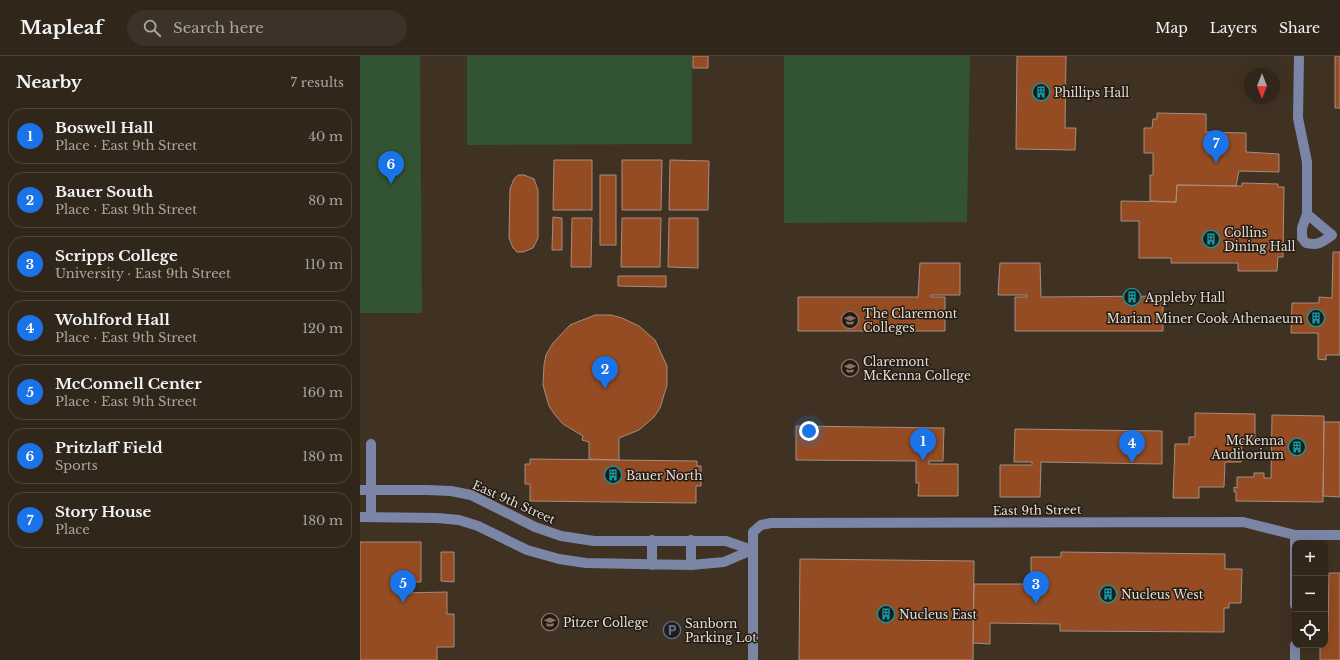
<!DOCTYPE html>
<meta charset="utf-8">
<style>
body{margin:0;font-family:"Libre Baskerville",serif;background:#3c3227;color:#f1f3f6}
.controls{position:absolute;right:12px;bottom:12px;display:grid;overflow:hidden;border-radius:8px;box-shadow:0 4px 16px #0002}
.controls button{width:36px;height:36px;display:grid;place-items:center;padding:0;border:0;border-bottom:1px solid #4b4339;background:#30261a;color:#f1f3f6;font:20px sans-serif}
.compass{position:absolute;left:884px;top:12px;width:36px;height:36px;border-radius:50%;background:#30261a;box-shadow:0 4px 16px #0002;rotate:180deg}
.you{position:absolute;left:449px;top:375px;width:14px;height:14px;margin:-10px;border:3px solid #fff;border-radius:50%;background:#1a73e8;box-shadow:0 0 0 6px #1a73e833}
.badge{display:grid;place-items:center;width:26px;height:26px;border-radius:50%;background:#1a73e8;color:#fff;font-size:13px;font-weight:700}
.pin{position:absolute;translate:-50% -33px;filter:drop-shadow(0 1px 2px #0008)}
.pin::after{content:'';position:absolute;top:21px;width:14px;height:12px;background:inherit;clip-path:polygon(0 0,100% 0,50% 100%)}
.list{margin:0;padding:0;list-style:none}
h2{display:flex;justify-content:space-between;align-items:center;height:52px;margin:0;padding:0 16px;font-size:17px}
h2 small{font-size:13px;font-weight:400;color:#a8a5a2}
.list li{display:grid;grid-template-columns:26px 1fr auto;gap:12px;align-items:center;box-sizing:border-box;height:56px;margin:0 8px 8px;padding:0 8px;border:1px solid #4b4339;border-radius:16px}
.list b{display:block;font-size:15px;white-space:nowrap}
.list p{margin:0;font-size:13px;white-space:nowrap;color:#a8a5a2}
.list em{font-size:13px;font-style:normal;color:#a8a5a2}
.icon{flex:none;width:22px;height:22px;fill:none;stroke:currentColor;stroke-width:2;stroke-linecap:round;stroke-linejoin:round}
.map{position:relative;flex:none;width:980px;height:604px;overflow:hidden}
header{display:flex;align-items:center;gap:24px;box-sizing:border-box;height:56px;padding:0 20px;background:#30261a;border-bottom:1px solid #4b4339}
header strong{font-size:19px}
nav{display:flex;gap:22px;margin-inline-start:auto;font-size:14px}
.search{width:280px;height:36px;background:#3c3227;display:flex;align-items:center;gap:10px;box-sizing:border-box;padding:0 14px;border-radius:22px;color:#a8a5a2;font-size:15px}
main{display:flex}
aside{flex:1;background:#30261a}
.map>svg:first-child{display:block}
.green{fill:#335432}
.building{fill:#954c22;stroke:#a48d81}
.lines{fill:none;stroke-linecap:round;stroke-linejoin:round}
.minor{stroke:#7b85a5;stroke-width:10}
.labels{text-anchor:middle;dominant-baseline:central;stroke-width:3;stroke-linejoin:round;paint-order:stroke}
.poi-label{font-size:12px;fill:#e4dbd1;stroke:#221b14;text-anchor:start}
.street-label{font-size:12px;fill:#e4dbd1;stroke:#221b14}
</style>
<header>
<strong>Mapleaf</strong>
<div class="search"><svg class="icon" aria-label="search" viewBox="0 0 24 24"><circle cx="10" cy="10" r="6"/><path d="M15 15l6 6"/></svg>Search here</div>
<nav><a>Map</a><a>Layers</a><a>Share</a></nav>
</header>
<main>
<aside>
<h2>Nearby<small>7 results</small></h2>
<ul class="list">
<li><span class="badge">1</span><div><b>Boswell Hall</b><p>Place · East 9th Street</p></div><em>40 m</em></li>
<li><span class="badge">2</span><div><b>Bauer South</b><p>Place · East 9th Street</p></div><em>80 m</em></li>
<li><span class="badge">3</span><div><b>Scripps College</b><p>University · East 9th Street</p></div><em>110 m</em></li>
<li><span class="badge">4</span><div><b>Wohlford Hall</b><p>Place · East 9th Street</p></div><em>120 m</em></li>
<li><span class="badge">5</span><div><b>McConnell Center</b><p>Place · East 9th Street</p></div><em>160 m</em></li>
<li><span class="badge">6</span><div><b>Pritzlaff Field</b><p>Sports</p></div><em>180 m</em></li>
<li><span class="badge">7</span><div><b>Story House</b><p>Place</p></div><em>180 m</em></li>
</ul>
</aside>
<div class="map">
<svg width="980" height="604" viewBox="0 0 980 604">
<rect width="100%" height="100%" fill="#403222"/>
<path class="green" d="M0 0H60L62 257H0Z
M107 0H332V88L107 89Z
M424 0H610L607 166 424 167Z"/>
<path class="building" d="M333 0H348V12H333Z
M657 0H706L705 72H716L715 94 656 93Z
M975 0H980V52H975Z
M797 57 846 58V76L886 77V96L919 98V116L879 115 876 130 817 129 816 146 790 145V119H793V97H784V72H792L793 63H797Z
M194 104H232V154H193Z
M262 104H302L301 154H262Z
M310 104 349 105 348 154H309Z
M158 119H164L174 123 178 134V182L173 192 163 196H157L153 192 149 182 150 133 154 123Z
M240 119H256V189H240Z
M882 127 918 128V131H924L923 201H918L917 215H878V207H811V202H779V165H761V145L816 146 817 129 882 130Z
M193 161 202 162V194H192Z
M212 162H232L231 211H211Z
M262 162H301L300 211H261Z
M309 162H338V212L308 211Z
M973 196H980V299H966V304L958 303V277H931L932 247H959V241L972 242Z
M560 207H600V239H571V241H585V275H438V241H558Z
M640 207H680L681 241 803 240V275H655V241H667V239H638Z
M258 220H306V231L258 230Z
M235 259H251L262 262 279 270 295 284 307 310V329L300 352 294 361 279 374 259 382V404L229 403V386L222 384 223 380 203 368 195 359 189 350 183 329 184 309 186 299 193 287 210 269Z
M835 357 895 358V387L882 386 881 406H865L864 431H839V442H813L815 388H829V381H835Z
M912 359 964 360 963 446 876 445V436H874V431L877 432V421H894V417H904V422H911Z
M964 366H980V441L963 440Z
M436 370 584 372 583 405H569V408H598V440H558L559 427H556V405L436 404Z
M655 373 802 375V408L681 406 680 441H640V409H672V406H654Z
M170 403 337 405V410H341V430H336V447L170 445V428H165V408H170Z
M0 486H61V526H41V537L87 536V558H94V591H77V604H0Z
M81 496H94V526L81 525Z
M701 496 865 498V513H882L881 547H869V552H864V576L700 575V568L630 567V588L613 587 614 528H671V501H701Z
M440 503 614 505 613 604H439Z
M969 517H980V604H960V589H965V577H968Z"/>
<g class="lines">
<path class="minor" d="M939 0 938 62 947 106V158L942 172V182L946 187C957 190 963 186 972 179
M947 158 972 179
M11 388V461
M0 434H67L91 435 111 439 175 471 201 480 234 485H366L392 494
M0 461 77 462 99 464 118 470 167 494 199 503 226 507 331 509 364 506 392 494
M935 479V549
M292 484V509
M331 484V509
M393 604V476L401 469 411 467 883 466 935 479H980
M935 604V589"/>
</g>
<defs>
<symbol id="building-ring" viewBox="-11 -11 22 22"><circle r="9.5" fill="#221b14" stroke="#0f9aa8" stroke-width="1.5"/><path d="M-4-6H4V6H1V3H-1V6H-4ZM-2.5-4.3h1.7v1.8h-1.7ZM.8-4.3h1.7v1.8H.8ZM-2.5-1h1.7V.8h-1.7ZM.8-1h1.7V.8H.8Z" fill="#0f9aa8"/></symbol>
<symbol id="university-ring" viewBox="-11 -11 22 22"><circle r="9.5" fill="#221b14" stroke="#8d6e63" stroke-width="1.5"/><path d="M0-5L7-2L0 1L-7-2ZM-4 1L0 2.5L4 1V4Q0 6-4 4Z" fill="#8d6e63"/></symbol>
<symbol id="parking-ring" viewBox="-11 -11 22 22"><circle r="9.5" fill="#221b14" stroke="#5c6f8a" stroke-width="1.5"/><path d="M-3.5-5.5H1a3.5 3.5 0 0 1 0 7H-1V5.5H-3.5ZM-1-3.4V-.6H.8a1.4 1.4 0 0 0 0-2.8Z" fill="#5c6f8a"/></symbol>
</defs>
<g fill-rule="evenodd">
<use href="#building-ring" x="671" y="26" width="20" height="20"/>
<use href="#building-ring" x="841" y="173" width="20" height="20"/>
<use href="#building-ring" x="762" y="231" width="20" height="20"/>
<use href="#building-ring" x="946" y="252" width="20" height="20"/>
<use href="#university-ring" x="480" y="254" width="20" height="20"/>
<use href="#university-ring" x="480" y="302" width="20" height="20"/>
<use href="#building-ring" x="927" y="381" width="20" height="20"/>
<use href="#building-ring" x="243" y="409" width="20" height="20"/>
<use href="#building-ring" x="738" y="528" width="20" height="20"/>
<use href="#building-ring" x="516" y="548" width="20" height="20"/>
<use href="#university-ring" x="180" y="556" width="20" height="20"/>
<use href="#parking-ring" x="302" y="564" width="20" height="20"/>
</g>
<g class="labels">
<g class="poi-label">
<text x="694" y="36">Phillips Hall</text>
<text x="864" y="176">Collins<tspan x="864" dy="14">Dining Hall</tspan></text>
<text x="785" y="241">Appleby Hall</text>
<text x="503" y="257">The Claremont<tspan x="503" dy="14">Colleges</tspan></text>
<text x="943" y="262" text-anchor="end">Marian Miner Cook Athenaeum</text>
<text x="503" y="305">Claremont<tspan x="503" dy="14">McKenna College</tspan></text>
<text x="924" y="384" text-anchor="end">McKenna<tspan x="924" dy="14">Auditorium</tspan></text>
<text x="266" y="419">Bauer North</text>
<text x="761" y="538">Nucleus West</text>
<text x="539" y="558">Nucleus East</text>
<text x="203" y="566">Pitzer College</text>
<text x="325" y="567">Sanborn<tspan x="325" dy="14">Parking Lot</tspan></text>
</g>
<g class="street-label">
<text transform="translate(154 446) rotate(24)">East 9th Street</text>
<text transform="translate(677 454) rotate(-1)">East 9th Street</text>
</g>
</g>
</svg>
<div class="controls">
<button>+</button>
<button>−</button>
<button><svg class="icon" aria-label="locate" viewBox="0 0 24 24"><circle cx="12" cy="12" r="6"/><path d="M12 2v4M12 18v4M2 12h4M18 12h4"/></svg></button>
</div>
<svg class="compass" viewBox="-18 -18 36 36"><path d="M0-13l5 13h-10z" fill="#e53935"/><path d="M0 13l5-13h-10z" fill="#a8a5a2"/></svg>
<div class="you"></div>
<div class="pin badge" style="left:563px;top:405px">1</div>
<div class="pin badge" style="left:245px;top:333px">2</div>
<div class="pin badge" style="left:676px;top:548px">3</div>
<div class="pin badge" style="left:772px;top:407px">4</div>
<div class="pin badge" style="left:43px;top:547px">5</div>
<div class="pin badge" style="left:31px;top:128px">6</div>
<div class="pin badge" style="left:856px;top:107px">7</div>
</div>
</main>
